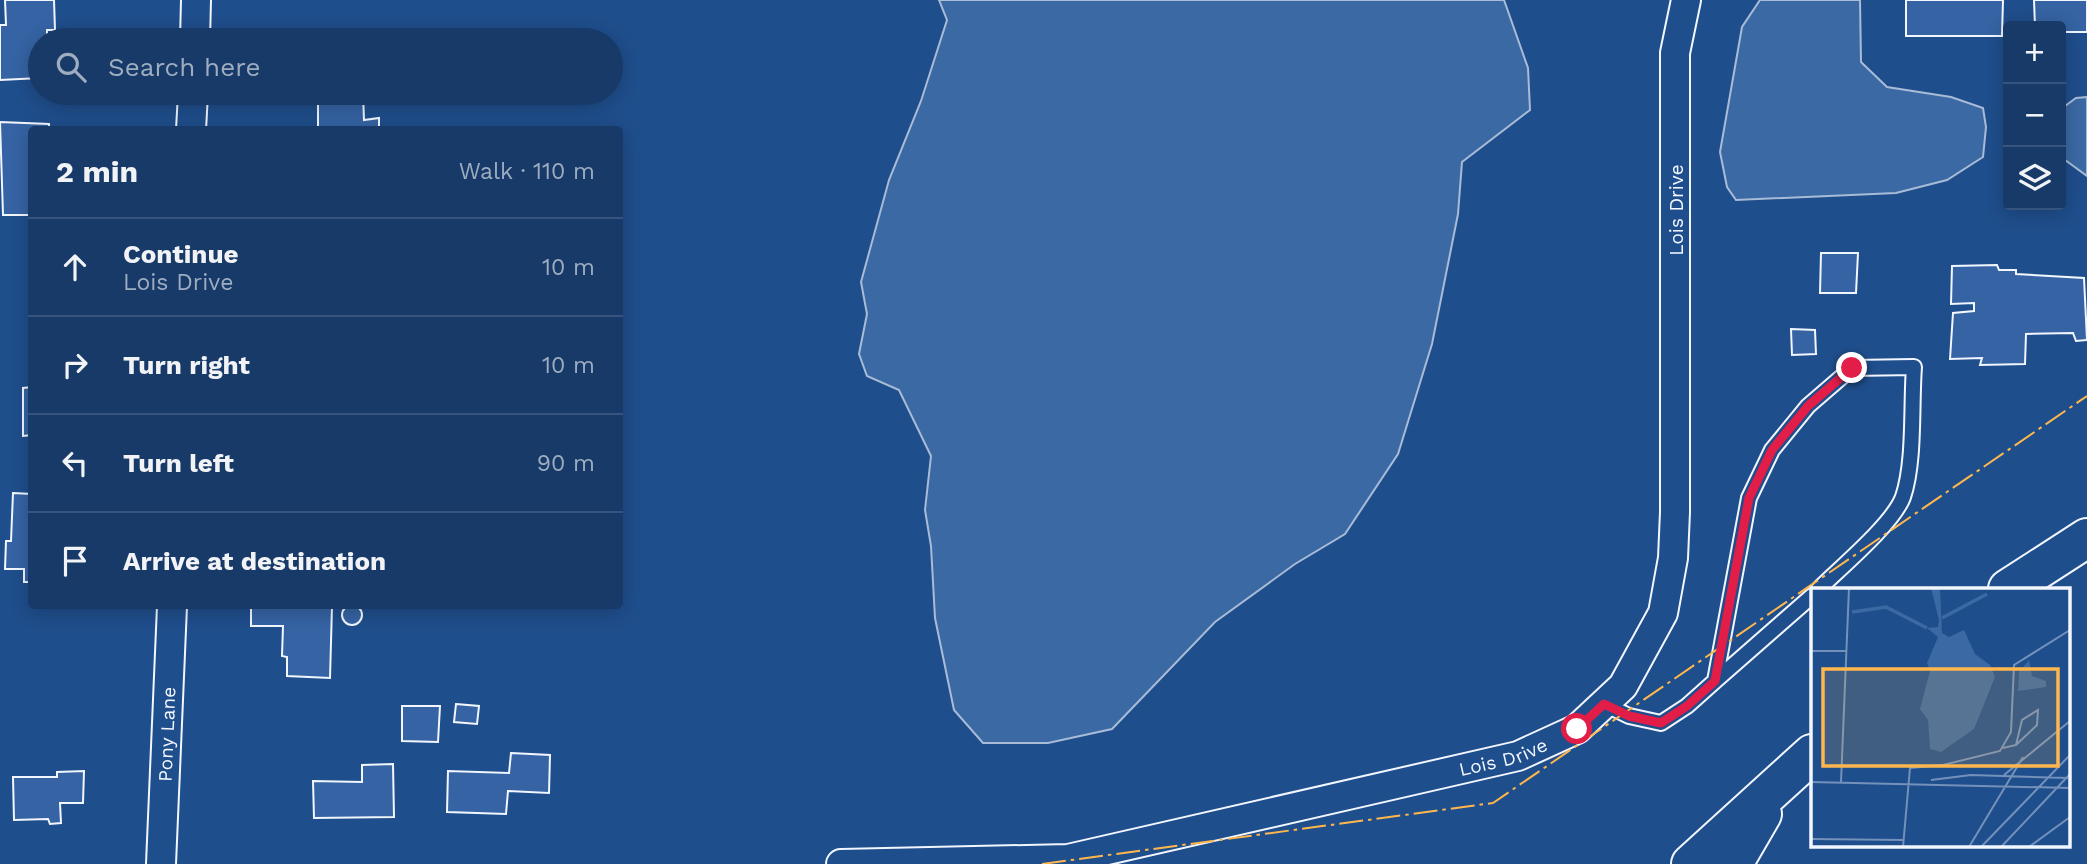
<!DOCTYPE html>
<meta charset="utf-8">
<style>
body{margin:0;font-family:"Work Sans",sans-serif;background:#20416f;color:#f1f3f6}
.controls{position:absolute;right:21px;top:21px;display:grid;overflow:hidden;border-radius:7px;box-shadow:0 4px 18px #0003}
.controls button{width:63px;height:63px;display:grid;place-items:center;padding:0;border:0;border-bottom:2px solid #36547d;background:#173a69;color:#f1f3f6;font:35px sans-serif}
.stop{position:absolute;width:21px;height:21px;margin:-16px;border:5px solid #e11d48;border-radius:50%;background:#fff}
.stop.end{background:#e11d48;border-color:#fff;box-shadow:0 2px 7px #0008}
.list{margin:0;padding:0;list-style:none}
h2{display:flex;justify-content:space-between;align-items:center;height:91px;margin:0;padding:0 28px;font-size:30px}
h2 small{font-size:23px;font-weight:400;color:#9eadc0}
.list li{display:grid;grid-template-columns:46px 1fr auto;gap:21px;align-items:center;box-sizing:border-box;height:98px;padding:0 28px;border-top:2px solid #36547d}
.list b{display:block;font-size:26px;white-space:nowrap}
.list p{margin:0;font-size:23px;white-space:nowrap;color:#9eadc0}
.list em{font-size:23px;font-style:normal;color:#9eadc0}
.icon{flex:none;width:38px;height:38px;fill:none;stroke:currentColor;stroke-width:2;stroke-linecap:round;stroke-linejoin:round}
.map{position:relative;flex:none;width:2087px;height:864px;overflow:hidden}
.search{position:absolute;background:#173a69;box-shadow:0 4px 18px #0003;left:28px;top:28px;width:595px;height:77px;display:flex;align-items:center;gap:18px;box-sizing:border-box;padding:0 24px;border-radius:38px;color:#9eadc0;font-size:26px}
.panel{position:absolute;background:#173a69;box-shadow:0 4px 18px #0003;left:28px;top:126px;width:595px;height:483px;border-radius:7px}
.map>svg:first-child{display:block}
.water{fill:#3b69a3;stroke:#a8bbd7;stroke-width:2}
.building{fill:#3563a3;stroke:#f2f6ff;stroke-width:2}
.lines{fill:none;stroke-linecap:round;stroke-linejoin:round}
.lane-casing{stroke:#f2f6ff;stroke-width:18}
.street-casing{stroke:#f2f6ff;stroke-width:32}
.highway-casing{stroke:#f2f6ff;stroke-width:42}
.lane{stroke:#1f4e8c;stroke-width:14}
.street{stroke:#1f4e8c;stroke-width:28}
.highway{stroke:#1f4e8c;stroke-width:38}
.power{stroke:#ffb74d;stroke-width:2;stroke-dasharray:24 5 3.5 5;stroke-linecap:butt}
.route{stroke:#e11d48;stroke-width:9}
.labels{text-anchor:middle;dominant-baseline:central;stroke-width:5;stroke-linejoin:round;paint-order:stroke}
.street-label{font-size:19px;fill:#f2f6ff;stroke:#1f4e8c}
.inset-river{fill:none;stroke:#3b69a3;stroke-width:3.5}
.inset-road{fill:none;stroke:#7391ba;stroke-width:2}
.view{fill:#ffb74d;fill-opacity:0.15;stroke:#ffb74d;stroke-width:3.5}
.inset-edge{fill:none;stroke:#f2f6ff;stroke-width:3.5}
</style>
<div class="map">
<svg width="2087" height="864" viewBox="0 0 2087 864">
<rect width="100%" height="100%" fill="#1f4e8c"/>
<path class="water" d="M939 0H1504L1528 68 1530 110 1462 162 1458 214 1432 344 1398 454 1345 534 1295 564 1215 622 1112 729 1048 743H983L954 710 935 618 931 546 925 510 931 456 899 390 867 376 859 354 867 314 861 282 889 180 921 101 947 20Z
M1760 0H1860L1861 62 1887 87 1951 97 1983 108 1986 127 1983 157 1947 180 1896 193 1736 200 1727 187 1720 152 1742 27Z
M2087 97V176L2061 157V109L2076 98Z"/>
<path class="building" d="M5 0H54L55 30H47V40H40V78L0 80V25H6Z
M1906 0H2003L2002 36H1906Z
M2034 0H2087V32H2061V26H2035Z
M305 93H363L364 120 379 118V130H318V97H305Z
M0 122 49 124V130H32V215H3Z
M1821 253H1858L1856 293H1820Z
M1997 265 1999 270H2016V274L2084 278 2087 340 2076 341 2073 333 2026 334 2025 364 1980 365 1982 358 1950 359 1953 313 1974 311V303L1951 304 1952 266Z
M1791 329 1815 330 1816 354 1792 355Z
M32 387V435L23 436V388Z
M13 493 32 494V582H24V569H5L6 541H11Z
M342 615a10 10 0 1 1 20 0a10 10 0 1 1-20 0Z
M251 606H332L330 678 287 676V657L282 656 283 626H251Z
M456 704 479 706 477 724 454 722Z
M402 706H440L438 742 402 741Z
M511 753 550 755 549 793 508 791 506 814 447 812 448 771 509 773Z
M393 764 394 817 314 818 313 781 362 782V765Z
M84 771 83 803H60L61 823 50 824 48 819 14 820 13 777H57V772Z"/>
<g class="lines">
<defs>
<path id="lane" d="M1715 681 1812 596
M1604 704 1629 716 1661 723 1687 706 1715 681 1749 498 1772 450 1808 406 1852 368 1914 367C1911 405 1915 462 1903 497 1893 524 1840 568 1819 589"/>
<g id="street">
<path d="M195 40 196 0"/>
<path d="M191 130 193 93"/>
<path id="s1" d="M161 864 172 606"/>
<path id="s2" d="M841 864 1068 859 1518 756 1577 729 1623 686 1663 613 1673 558 1675 512V53L1686 0"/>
</g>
<path id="highway" d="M2008 589 2087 538
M1691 864 1812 754
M1733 864 1762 814"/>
</defs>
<use href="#lane" class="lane-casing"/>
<use href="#street" class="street-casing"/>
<use href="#highway" class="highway-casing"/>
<use href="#lane" class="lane"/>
<use href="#street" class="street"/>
<use href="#highway" class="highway"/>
<path class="power" d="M1042 864 1493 803 2087 396"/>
</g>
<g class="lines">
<path class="route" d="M1577 729 1604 704 1629 716 1661 723 1687 706 1715 681 1749 498 1772 450 1808 406 1852 368"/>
</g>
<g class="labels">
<g class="street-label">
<text transform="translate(1676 210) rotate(-90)">Lois Drive</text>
<text stroke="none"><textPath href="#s1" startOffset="130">Pony Lane</textPath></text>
<text stroke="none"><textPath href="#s2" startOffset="674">Lois Drive</textPath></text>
</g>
</g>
<g transform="translate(1811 588)">
<rect width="259" height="259" fill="#1f4e8c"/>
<path d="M120 0H129L131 45 138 49 153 42 164 66 179 77 184 89 163 141 130 164 119 161 117 132 109 121 119 83 116 75 127 49 116 40 127 39 128 32ZM218 72 221 88 235 93V99L207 103 208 84Z" fill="#3b69a3"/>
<path class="inset-river" d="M41 24 75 19 116 40M131 30 176 6"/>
<path class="inset-road" d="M0 63H35M192 160 205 157 211 132 227 122 226 137 205 157M193 187 259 133M120 192 160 187 257 190M0 194 259 200M30 194 38 0M0 251 92 252M92 259 99 180 132 177 189 163 200 144 203 77 259 42M158 259 212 169M170 259 259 167M190 259 259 186M218 259 259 229"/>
<path class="view" d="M12 81H247V178H12Z"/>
<rect width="259" height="259" class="inset-edge"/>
</g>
</svg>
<div class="controls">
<button>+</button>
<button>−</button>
<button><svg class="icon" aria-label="layers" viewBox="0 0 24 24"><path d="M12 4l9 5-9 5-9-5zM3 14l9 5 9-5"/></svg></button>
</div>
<div class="stop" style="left:1577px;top:729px"></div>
<div class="stop end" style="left:1852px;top:368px"></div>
<div class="search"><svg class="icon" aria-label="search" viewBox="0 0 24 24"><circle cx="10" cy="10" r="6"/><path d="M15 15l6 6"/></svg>Search here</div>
<section class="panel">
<h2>2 min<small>Walk · 110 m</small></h2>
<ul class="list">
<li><svg class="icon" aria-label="ahead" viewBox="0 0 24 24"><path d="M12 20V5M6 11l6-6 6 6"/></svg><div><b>Continue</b><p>Lois Drive</p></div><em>10 m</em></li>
<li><svg class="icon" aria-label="right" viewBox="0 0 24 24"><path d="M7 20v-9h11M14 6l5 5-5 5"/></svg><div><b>Turn right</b></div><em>10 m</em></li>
<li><svg class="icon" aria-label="left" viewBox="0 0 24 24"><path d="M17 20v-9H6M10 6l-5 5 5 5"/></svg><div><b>Turn left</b></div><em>90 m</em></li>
<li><svg class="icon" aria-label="arrive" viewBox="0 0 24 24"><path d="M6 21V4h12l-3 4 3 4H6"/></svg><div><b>Arrive at destination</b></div></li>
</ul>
</section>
</div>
